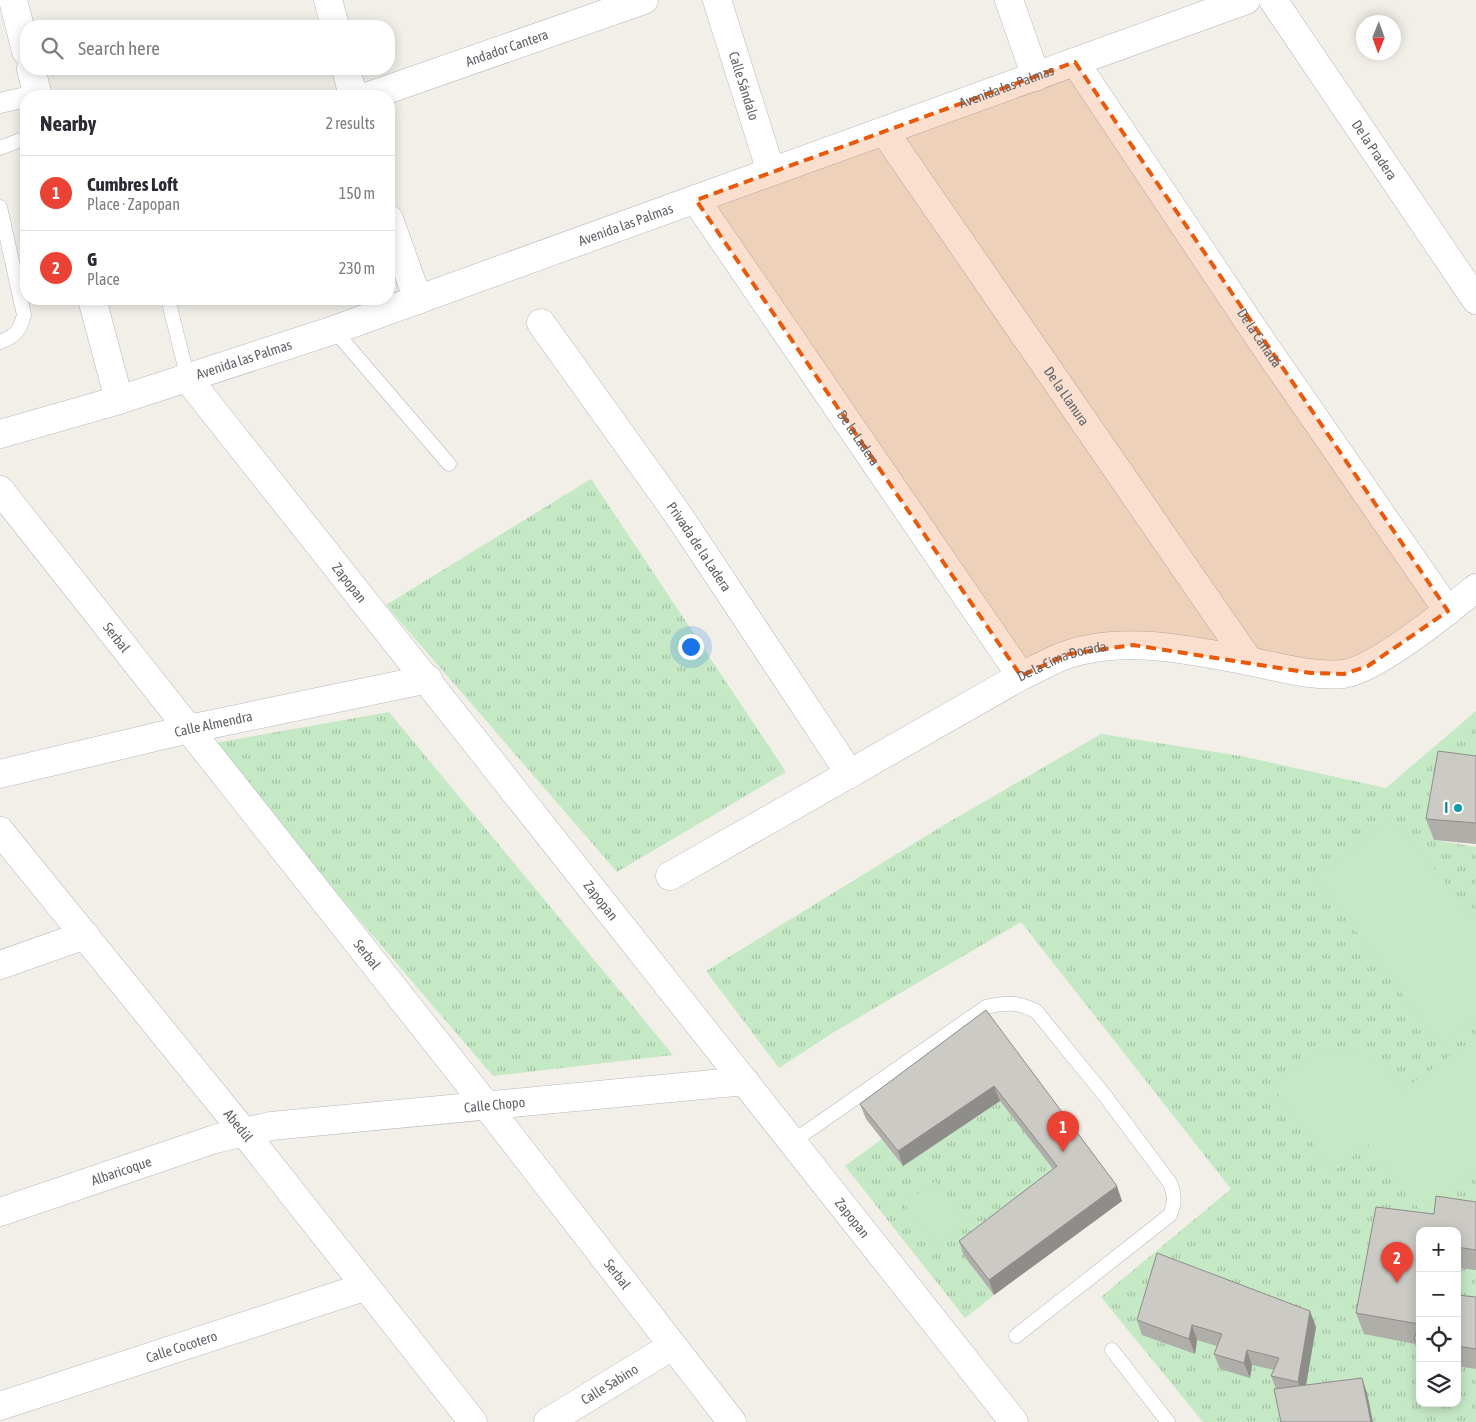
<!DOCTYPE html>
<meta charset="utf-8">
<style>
body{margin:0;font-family:"Asap Condensed",sans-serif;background:#f2f2f3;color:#2b2b33}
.controls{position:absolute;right:15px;bottom:15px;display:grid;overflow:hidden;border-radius:10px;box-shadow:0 2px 12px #0003}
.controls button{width:45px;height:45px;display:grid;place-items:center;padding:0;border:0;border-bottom:1px solid #e1e1e2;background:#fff;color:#2b2b33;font:25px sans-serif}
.compass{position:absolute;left:1356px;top:15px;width:45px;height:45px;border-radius:50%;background:#fff;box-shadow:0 2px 12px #0003;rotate:181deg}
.you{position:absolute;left:690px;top:646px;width:18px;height:18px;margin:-12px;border:4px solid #fff;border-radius:50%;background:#1a73e8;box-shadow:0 0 0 8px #1a73e833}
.badge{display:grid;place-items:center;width:32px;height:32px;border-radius:50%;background:#ea4335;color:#fff;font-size:16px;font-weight:700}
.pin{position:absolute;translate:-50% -41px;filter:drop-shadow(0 1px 2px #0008)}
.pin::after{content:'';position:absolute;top:26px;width:18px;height:15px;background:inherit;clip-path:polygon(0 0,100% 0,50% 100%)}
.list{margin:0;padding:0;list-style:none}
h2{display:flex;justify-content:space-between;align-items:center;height:65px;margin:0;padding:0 20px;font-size:21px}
h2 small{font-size:16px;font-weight:400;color:#7c7c81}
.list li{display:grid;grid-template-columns:32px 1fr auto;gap:15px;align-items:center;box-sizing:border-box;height:75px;padding:0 20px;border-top:1px solid #e1e1e2}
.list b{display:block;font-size:19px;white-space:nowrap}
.list p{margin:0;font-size:16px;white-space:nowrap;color:#7c7c81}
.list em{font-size:16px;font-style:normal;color:#7c7c81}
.icon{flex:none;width:28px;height:28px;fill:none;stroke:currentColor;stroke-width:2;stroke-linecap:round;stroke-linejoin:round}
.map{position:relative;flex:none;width:1476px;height:1422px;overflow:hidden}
.search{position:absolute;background:#fff;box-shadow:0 2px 12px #0003;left:20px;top:20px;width:375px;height:55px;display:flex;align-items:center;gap:12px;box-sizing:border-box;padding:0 18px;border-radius:20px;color:#7c7c81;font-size:19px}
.panel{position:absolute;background:#fff;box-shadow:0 2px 12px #0003;left:20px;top:90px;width:375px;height:215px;border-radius:20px}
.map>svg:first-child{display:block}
.grass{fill:url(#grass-tufts);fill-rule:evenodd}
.pitch{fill:#c5e8c5}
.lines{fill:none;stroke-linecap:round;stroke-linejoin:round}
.service-casing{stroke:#b5b8bc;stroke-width:15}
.pedestrian-casing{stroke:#b5b8bc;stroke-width:21}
.minor-casing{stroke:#b5b8bc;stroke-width:29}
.tertiary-casing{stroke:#b5b8bc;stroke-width:29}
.service{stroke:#fff;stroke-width:14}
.pedestrian{stroke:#fff;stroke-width:20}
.minor{stroke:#fff;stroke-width:28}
.tertiary{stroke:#fff;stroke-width:28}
.wall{fill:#afaea9}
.shaded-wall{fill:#8f8d8a}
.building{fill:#cccac5;stroke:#8f8d8a}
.marked{fill:#e8590c;fill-opacity:0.2;stroke:#e8590c;stroke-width:4;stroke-dasharray:10 6;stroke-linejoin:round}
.culture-dot{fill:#0f9aa8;stroke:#fff;stroke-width:2}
.labels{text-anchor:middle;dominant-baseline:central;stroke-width:4.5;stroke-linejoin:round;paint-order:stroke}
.street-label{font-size:14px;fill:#5f6368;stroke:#fff}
.culture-label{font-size:14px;font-weight:bold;fill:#0d838f;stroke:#fff;text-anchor:end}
</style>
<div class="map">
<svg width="1476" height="1422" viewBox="0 0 1476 1422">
<defs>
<pattern id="grass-tufts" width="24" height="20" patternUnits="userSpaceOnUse" patternTransform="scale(1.25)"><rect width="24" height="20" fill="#c5e8c5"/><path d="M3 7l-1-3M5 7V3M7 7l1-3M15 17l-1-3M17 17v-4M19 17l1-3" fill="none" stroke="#a3c0a4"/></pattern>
</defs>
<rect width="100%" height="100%" fill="#f1efe8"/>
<path class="grass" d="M591 479 786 772 617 872 386 605Z
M1476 711V776L1434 840 1476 847V1422H1203L1101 1297 1231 1189 1021 922 834 1032 779 1068 706 971 944 825 1101 734 1241 756 1386 788ZM1420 1231H1457V1403H1420Z
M389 712 673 1055 493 1076 209 744Z
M1000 1101 1063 1181 964 1256 994 1295 965 1318 845 1166 882 1139 903 1166Z"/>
<path class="pitch" d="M1393 817 1476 922V1016L1440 1046 1316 877Z
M1476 1037V1169L1421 1211 1368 1144 1333 1172 1273 1087 1324 1048 1381 1058 1404 1089Z
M935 1181 970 1224 937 1245 904 1204Z"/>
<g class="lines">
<defs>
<path id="service" d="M0 148 26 138
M0 207 24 315C20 331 15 336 0 342
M168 299 188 379
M334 330 449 464
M792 1142 986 1007C1005 1002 1018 1002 1036 1011L1106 1097 1170 1183C1175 1196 1175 1202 1170 1215L1016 1336
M1112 1350 1168 1422"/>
<path id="pedestrian" d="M0 103 26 97"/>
<g id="minor">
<path d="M328 0 335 26"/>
<path id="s1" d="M717 0 771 172"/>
<path d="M1009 0 1036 77"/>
<path id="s2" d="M1273 0 1476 300"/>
<path id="s3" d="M1075 62 1260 339 1448 611"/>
<path d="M346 69 353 96"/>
<path id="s4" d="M369 96 644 0"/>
<path id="s5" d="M884 131 1249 661"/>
<path id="s6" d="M696 200 1021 676"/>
<path d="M389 219 418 300"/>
<path id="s7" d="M541 323 679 516 850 774"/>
<path id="s8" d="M0 490 486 1105 732 1422"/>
<path id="s9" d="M0 774 189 729 428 679"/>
<path id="s10" d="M670 876 1021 676C1037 669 1053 659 1069 654 1127 635 1195 651 1253 662 1282 668 1314 677 1343 674 1376 670 1449 610 1476 588"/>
<path d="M0 965 85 935"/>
<path id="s11" d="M0 1212 215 1139 271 1126 745 1081"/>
<path id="s12" d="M0 1406 364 1287"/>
<path id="s13" d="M548 1422 672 1346"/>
</g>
<g id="tertiary">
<path d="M13 0 26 51"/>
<path d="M31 69 38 96"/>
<path d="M92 299 119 400"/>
<path id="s14" d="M188 379 1014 1422"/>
<path id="s15" d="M0 434 119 400 334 330 1246 0"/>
<path id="s16" d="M0 831 243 1131 473 1422"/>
</g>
</defs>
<use href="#service" class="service-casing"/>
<use href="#pedestrian" class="pedestrian-casing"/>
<use href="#minor" class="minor-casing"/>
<use href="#tertiary" class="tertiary-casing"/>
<use href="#service" class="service"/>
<use href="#pedestrian" class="pedestrian"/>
<use href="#minor" class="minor"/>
<use href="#tertiary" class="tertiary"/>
</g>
<path class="wall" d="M1476 756V844L1434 840 1426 819Z
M986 1010 1122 1201 994 1295 964 1256 959 1241 1053 1169 1000 1101 903 1166 866 1119 860 1104Z
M1436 1196 1476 1202V1270L1457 1268V1231H1420V1356L1415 1344 1364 1334 1356 1313 1376 1207 1434 1214Z
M1457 1295 1476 1297V1369L1457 1366Z
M1137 1320 1316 1327 1306 1385 1367 1393 1276 1389 1271 1376 1274 1370 1252 1365 1250 1378 1220 1369 1214 1354 1217 1346 1197 1340 1195 1354 1142 1335Z"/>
<path class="shaded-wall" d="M994 1086 1000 1101 903 1166 898 1151Z
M1117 1186 1122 1201 994 1295 989 1280Z
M1310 1311 1316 1327 1304 1397 1298 1382Z
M1192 1325 1197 1340 1195 1354 1189 1339Z
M1247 1350 1252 1365 1250 1378 1244 1363Z
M1362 1378 1367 1393 1373 1422H1371Z"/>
<path class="building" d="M1438 751 1476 756V823L1426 819Z
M986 1010 1117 1186 989 1280 959 1241 1057 1166 994 1086 898 1151 860 1104Z
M1436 1196 1476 1202V1250L1457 1247V1231H1420V1341L1414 1340 1419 1324 1356 1313 1376 1207 1434 1214Z
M1157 1253 1310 1311 1298 1382 1271 1376 1279 1358 1247 1350 1244 1363 1214 1354 1222 1334 1192 1325 1189 1339 1137 1320Z
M1457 1295 1476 1297V1349L1457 1346Z
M1362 1378 1371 1422H1281L1274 1389Z"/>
<path class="marked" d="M1075 62 1448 611 1368 666 1344 674 1311 673 1133 645 1069 654 1021 676 696 200Z"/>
<circle class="culture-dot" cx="1458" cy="808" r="5"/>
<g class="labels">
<g class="street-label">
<text stroke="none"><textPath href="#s4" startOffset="146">Andador Cantera</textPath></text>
<text stroke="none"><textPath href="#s1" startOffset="90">Calle Sándalo</textPath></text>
<text stroke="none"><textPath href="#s15" startOffset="1065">Avenida las Palmas</textPath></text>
<text stroke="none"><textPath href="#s2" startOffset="181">De la Pradera</textPath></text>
<text stroke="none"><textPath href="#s15" startOffset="660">Avenida las Palmas</textPath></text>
<text stroke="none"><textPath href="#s3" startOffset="332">De la Canadá</textPath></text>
<text stroke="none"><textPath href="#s15" startOffset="255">Avenida las Palmas</textPath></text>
<text stroke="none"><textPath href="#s5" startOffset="322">De la Llanura</textPath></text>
<text stroke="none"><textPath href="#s6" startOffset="288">De la Ladera</textPath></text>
<text stroke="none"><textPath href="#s7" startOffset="274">Privada de la Ladera</textPath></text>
<text stroke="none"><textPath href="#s14" startOffset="260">Zapopan</textPath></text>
<text stroke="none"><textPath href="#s8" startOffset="188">Serbal</textPath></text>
<text stroke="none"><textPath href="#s10" startOffset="448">De la Cima Dorada</textPath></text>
<text stroke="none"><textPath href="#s9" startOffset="219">Calle Almendra</textPath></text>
<text stroke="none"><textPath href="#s14" startOffset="665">Zapopan</textPath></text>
<text stroke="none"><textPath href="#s8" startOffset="592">Serbal</textPath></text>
<text stroke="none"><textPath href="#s11" startOffset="509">Calle Chopo</textPath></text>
<text stroke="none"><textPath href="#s16" startOffset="379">Abedúl</textPath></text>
<text stroke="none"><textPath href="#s11" startOffset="128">Albaricoque</textPath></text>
<text stroke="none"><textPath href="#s14" startOffset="1070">Zapopan</textPath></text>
<text stroke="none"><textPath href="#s8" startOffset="998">Serbal</textPath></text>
<text stroke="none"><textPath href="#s12" startOffset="191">Calle Cocotero</textPath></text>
<text stroke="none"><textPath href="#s13" startOffset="72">Calle Sabino</textPath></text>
</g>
<g class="culture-label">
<text x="1448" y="808">I</text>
</g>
</g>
</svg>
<div class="controls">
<button>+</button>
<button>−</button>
<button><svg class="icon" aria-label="locate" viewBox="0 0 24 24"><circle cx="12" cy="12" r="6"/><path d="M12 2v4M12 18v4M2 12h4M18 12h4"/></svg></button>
<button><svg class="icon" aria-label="layers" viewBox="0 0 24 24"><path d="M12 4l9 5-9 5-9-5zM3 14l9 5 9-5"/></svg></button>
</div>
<svg class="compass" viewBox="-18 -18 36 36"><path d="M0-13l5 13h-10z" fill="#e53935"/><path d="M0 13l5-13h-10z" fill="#7c7c81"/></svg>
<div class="you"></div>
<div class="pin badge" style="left:1063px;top:1152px">1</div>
<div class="pin badge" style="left:1397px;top:1283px">2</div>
<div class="search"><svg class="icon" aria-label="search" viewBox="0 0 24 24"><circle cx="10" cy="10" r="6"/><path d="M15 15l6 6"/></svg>Search here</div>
<section class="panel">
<h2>Nearby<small>2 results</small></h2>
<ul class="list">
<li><span class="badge">1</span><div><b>Cumbres Loft</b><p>Place · Zapopan</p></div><em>150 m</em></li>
<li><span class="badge">2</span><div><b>G</b><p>Place</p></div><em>230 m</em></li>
</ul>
</section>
</div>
